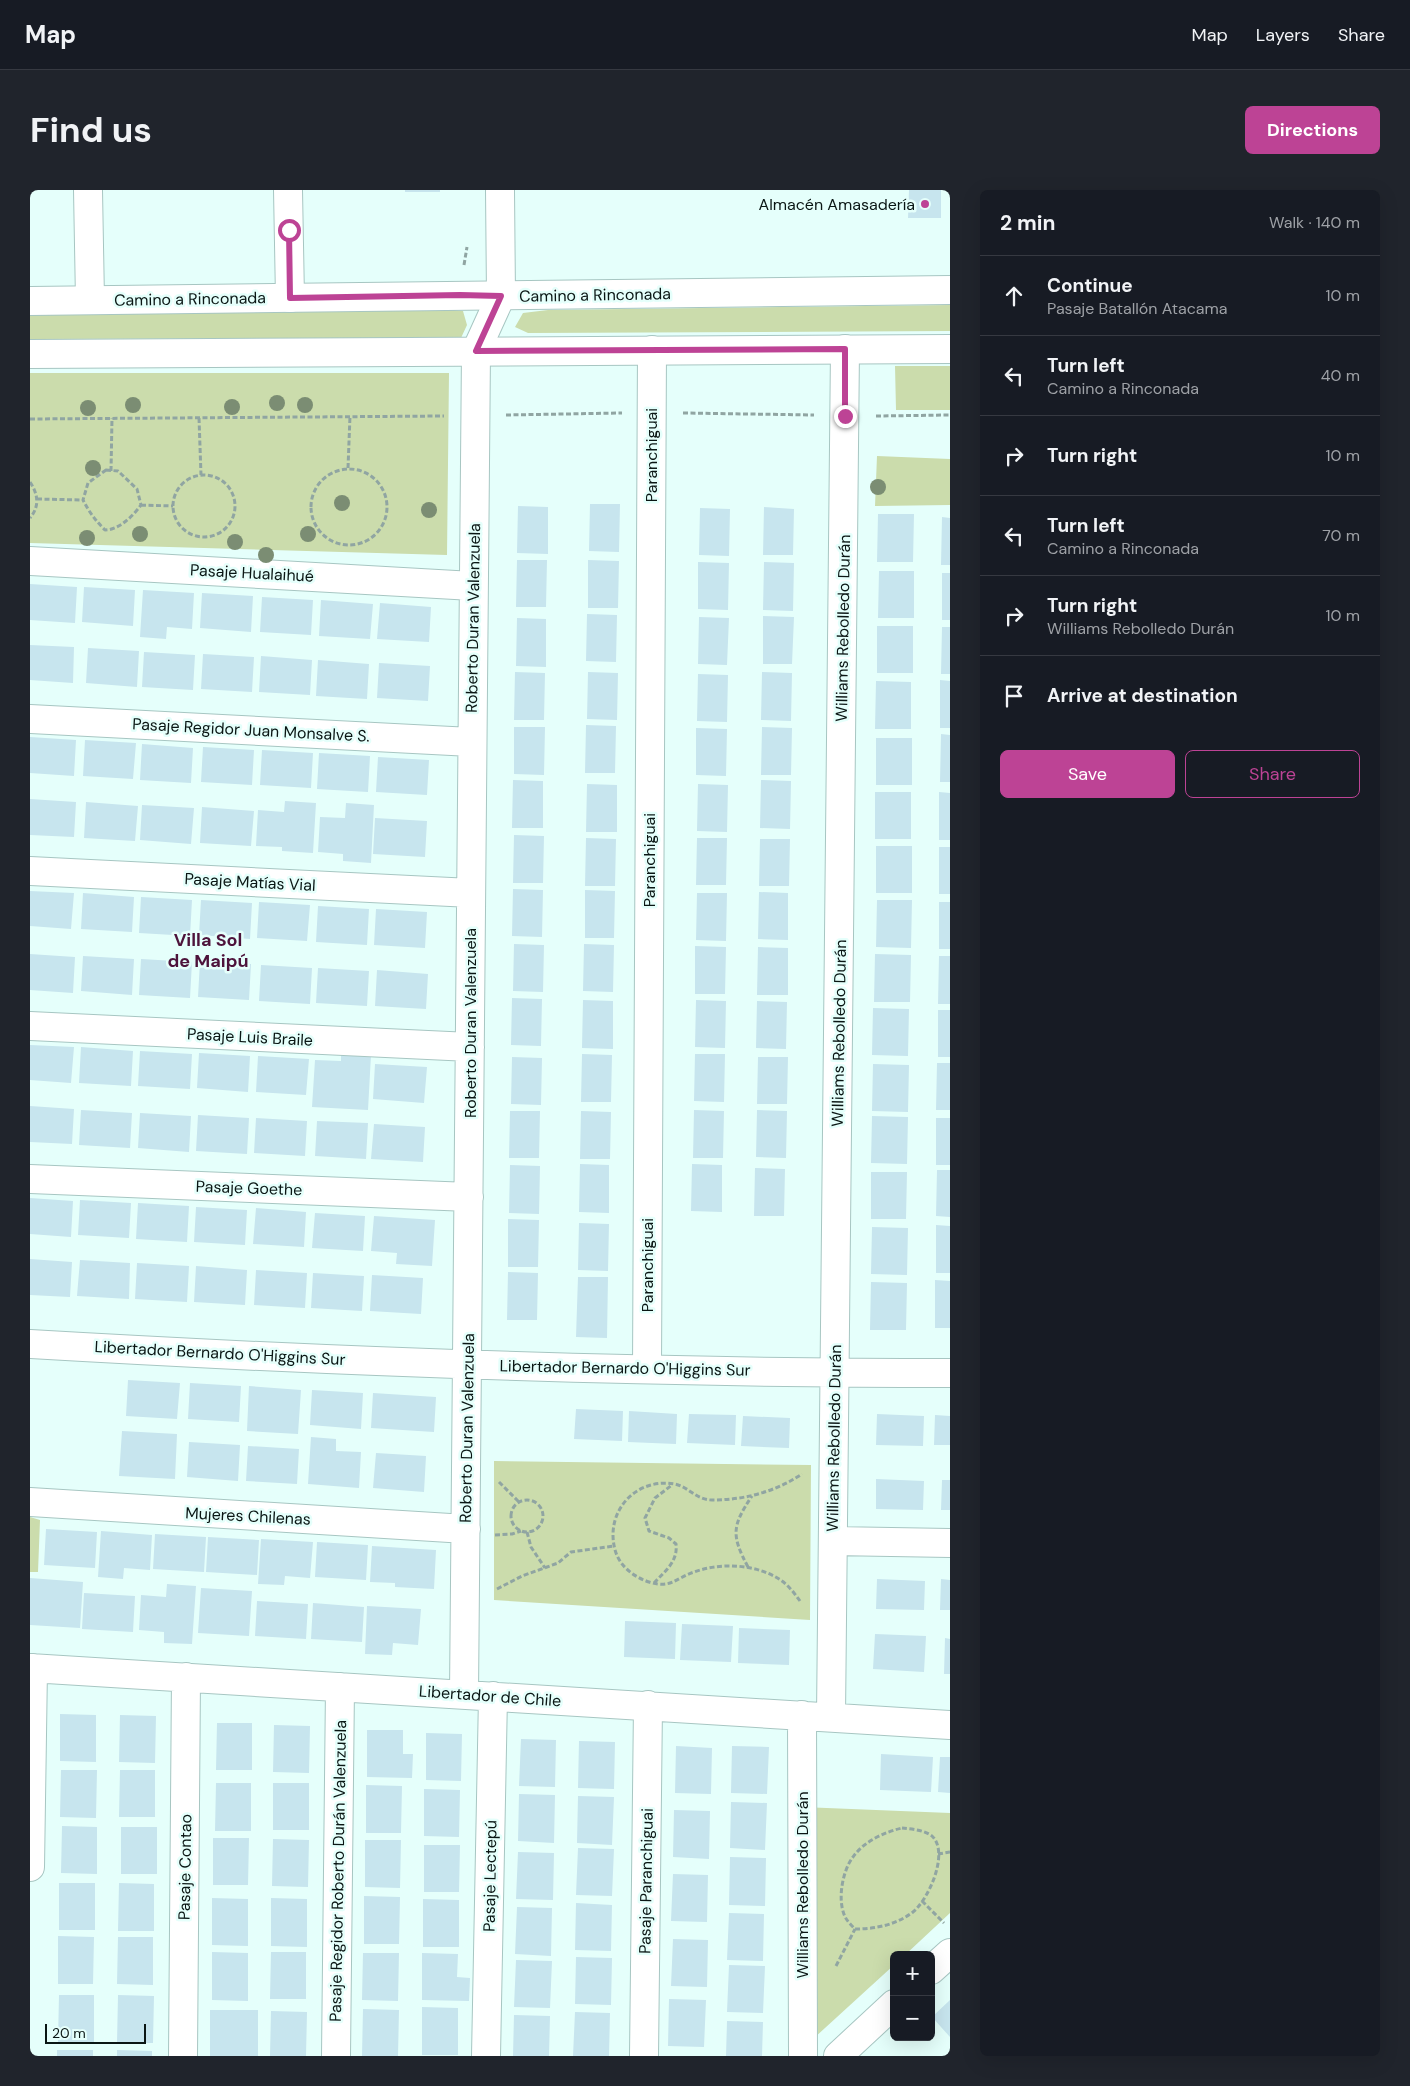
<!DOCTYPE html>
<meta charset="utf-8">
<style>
body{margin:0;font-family:"DM Sans",sans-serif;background:#20242c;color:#f1f3f6}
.controls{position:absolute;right:15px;bottom:15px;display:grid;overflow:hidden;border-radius:8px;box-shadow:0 5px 20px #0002}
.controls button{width:45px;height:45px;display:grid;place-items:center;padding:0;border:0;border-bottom:1px solid #363941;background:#171b24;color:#f1f3f6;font:25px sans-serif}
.scale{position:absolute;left:15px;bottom:12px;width:101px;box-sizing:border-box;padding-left:5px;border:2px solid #0a1614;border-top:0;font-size:14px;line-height:18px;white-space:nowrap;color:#0a1614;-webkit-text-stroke:4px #e5fffb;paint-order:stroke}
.stop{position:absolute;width:15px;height:15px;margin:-11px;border:4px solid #bd4395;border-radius:50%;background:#fff}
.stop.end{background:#bd4395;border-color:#fff;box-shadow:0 1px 5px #0008}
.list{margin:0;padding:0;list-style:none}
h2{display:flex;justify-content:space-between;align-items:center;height:65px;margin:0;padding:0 20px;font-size:21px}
h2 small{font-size:16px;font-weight:400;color:#9ea1a6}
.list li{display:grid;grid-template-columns:32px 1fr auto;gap:15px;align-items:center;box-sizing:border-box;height:80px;padding:0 20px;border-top:1px solid #363941}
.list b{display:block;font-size:19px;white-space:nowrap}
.list p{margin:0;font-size:16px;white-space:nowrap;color:#9ea1a6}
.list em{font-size:16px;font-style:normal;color:#9ea1a6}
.actions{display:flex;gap:10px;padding:15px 20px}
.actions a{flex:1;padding:11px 0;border:1px solid #bd4395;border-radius:8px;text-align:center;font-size:18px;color:#bd4395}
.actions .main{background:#bd4395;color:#fff}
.icon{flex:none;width:28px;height:28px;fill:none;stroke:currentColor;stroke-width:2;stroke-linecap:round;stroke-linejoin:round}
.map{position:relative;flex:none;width:920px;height:1866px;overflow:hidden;border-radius:8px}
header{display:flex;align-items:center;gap:30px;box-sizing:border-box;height:70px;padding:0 25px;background:#171b24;border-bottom:1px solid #363941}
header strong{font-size:24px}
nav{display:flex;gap:28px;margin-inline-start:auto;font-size:18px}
.intro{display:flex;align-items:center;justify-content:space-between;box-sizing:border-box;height:120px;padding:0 30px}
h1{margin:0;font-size:35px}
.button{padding:12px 22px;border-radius:8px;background:#bd4395;color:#fff;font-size:18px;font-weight:700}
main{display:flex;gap:30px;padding:0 30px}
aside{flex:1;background:#171b24;border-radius:8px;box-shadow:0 5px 20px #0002}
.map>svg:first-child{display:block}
.green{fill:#cbdcac}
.building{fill:#c7e5ee}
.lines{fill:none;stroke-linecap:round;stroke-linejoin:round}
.minor-casing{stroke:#a7c6c2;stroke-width:30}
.major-casing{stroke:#a7c6c2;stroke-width:30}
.path{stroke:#90a5a2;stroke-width:3;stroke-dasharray:5 2.5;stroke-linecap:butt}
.minor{stroke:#fff;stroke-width:28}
.major{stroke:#fff;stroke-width:28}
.tree{fill:#7b8d73}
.route{stroke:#bd4395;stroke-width:6}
.poi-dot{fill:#bd4395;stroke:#e5fffb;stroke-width:2}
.labels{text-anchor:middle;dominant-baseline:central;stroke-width:5;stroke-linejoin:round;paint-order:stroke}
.poi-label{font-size:16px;fill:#0a1614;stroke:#e5fffb;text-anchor:end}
.street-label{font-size:16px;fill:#0a1614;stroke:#e5fffb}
.neighbourhood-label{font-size:18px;font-weight:bold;fill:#4d133b;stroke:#e5fffb}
</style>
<header>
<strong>Map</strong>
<nav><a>Map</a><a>Layers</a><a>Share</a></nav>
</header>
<div class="intro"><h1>Find us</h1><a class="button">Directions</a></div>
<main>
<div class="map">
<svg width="920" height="1866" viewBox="0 0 920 1866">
<rect width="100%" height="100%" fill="#e5fffb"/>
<path class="green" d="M920 115V141L498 143 485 137 493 123 518 120Z
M384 116 433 121 437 135 431 148 0 149V123Z
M865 176H920V220H866Z
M0 183H419L417 365 0 353Z
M847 266 920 269V315L845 316Z
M464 1271 781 1275 780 1430 464 1410Z
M0 1327 10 1330 8 1382H0Z
M772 1617 920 1623V1723L875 1765H864V1775L772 1859Z"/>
<path class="building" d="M375 0H410V2H375Z
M879 0H911V28H878Z
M560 314H590L589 362 559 361Z
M488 316 518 317V364L487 363Z
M734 317 764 319 763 365H733Z
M670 318 700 319 699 366 669 365Z
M848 324H884L883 372H847Z
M912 327 920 328V375H911Z
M487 370H517L516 417H486Z
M558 370 589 371 588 418H558Z
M668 372 699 373 698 420 668 419Z
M734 372 764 373 763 421 733 420Z
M849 381H884V428H848Z
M912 383H920V430H912Z
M0 394 47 397 45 433 0 430Z
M54 397 105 400 103 436 52 432Z
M113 400 164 403 162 439 137 437 136 449 110 447Z
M172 403 223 406 221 442 170 438Z
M232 407 283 410 281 445 230 442Z
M291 410 343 414 340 449 289 446Z
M350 413 401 417 399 452 347 449Z
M557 424 587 425 586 472 556 471Z
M733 426 764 427 762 474H733Z
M669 427 699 428 697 475 668 474Z
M487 428 516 429V477L486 476Z
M847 436H883V483H847Z
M912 437H920V484H911Z
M0 455 44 457 43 493 0 490Z
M58 458 109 461 107 497 56 493Z
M114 462 165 465 163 500 112 497Z
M173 464 224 467 222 502 171 499Z
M231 466 282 470 280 505 229 502Z
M288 470 339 474 337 509 286 506Z
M349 473 400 476 398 511 347 508Z
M485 482 515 483 514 530H484Z
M558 482 588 483 587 530 557 529Z
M732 482 762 483 761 531 731 530Z
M668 484 698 485 697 532 667 531Z
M910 490 920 491V538H910Z
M846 491 881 492V539H845Z
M556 535 586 536 585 583H555Z
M484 537H515L514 585 484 584Z
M732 537 762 538 761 585H731Z
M666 538 697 539 696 586 666 585Z
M911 544 920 545V592H910Z
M0 547 46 550 44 586 0 583Z
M846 548H882V595H846Z
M55 550 106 553 103 589 53 586Z
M112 554 163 558 161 593 110 590Z
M173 557 224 560 222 595 171 592Z
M232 560 283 563 281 598 230 595Z
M289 563 340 566 338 602 287 599Z
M348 567 399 570 397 605 346 602Z
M483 590 513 591V638H482Z
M731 590 761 591 760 639 730 638Z
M557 594 587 595V642H556Z
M668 594 698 595 697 642 667 641Z
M845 602H881V649H845Z
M909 602 920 603V650H909Z
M0 609 46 612 44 647 0 645Z
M255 611 286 613 283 663 252 661V657L226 656 228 620 254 622Z
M56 612 108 616 105 651 54 648Z
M316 613 344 615 341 673 313 671V664L288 662 290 627 315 628Z
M112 615 164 618 161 654 110 650Z
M172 617 224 621 221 656 170 653Z
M345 628 397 631 395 667 343 664Z
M484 645 514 646 513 693H483Z
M556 648 586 649 585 696H555Z
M667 648H697L696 695H666Z
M730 649H760L759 696H729Z
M846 656H882V703H846Z
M909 657H920V704H909Z
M483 699 513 700 512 747 482 746Z
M555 700 585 701 584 748H555Z
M0 701 44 703 41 739 0 736Z
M729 702 758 703V750L728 749Z
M53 703 104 707 102 742 51 739Z
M667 703H697L696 751 666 750Z
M111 707 162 710 160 746 109 743Z
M171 710 222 713 220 749 169 745Z
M847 710H882L881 758 846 757Z
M229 712 280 715 277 751 227 748Z
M909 712H920V759H909Z
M288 716 339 719 337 755 286 752Z
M346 719 397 722 395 758 344 755Z
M484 754 514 755 513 802 483 801Z
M554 754 584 755 583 802 553 801Z
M665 756 696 757 695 804H665Z
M728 757 758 758V805H727Z
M0 764 45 767 43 803 0 800Z
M845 764 881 765 880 812H844Z
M53 766 104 769 102 805 51 801Z
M909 766H920V814H908Z
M111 769 162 772 160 808 109 805Z
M170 771 221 774 219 810 168 807Z
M231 775 282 778 280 814 229 811Z
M288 778 339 781 337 816 286 813Z
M347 780 398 784 396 819 345 816Z
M482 808 512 809 511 856 481 855Z
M553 810 583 811V859L552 858Z
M666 810 696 811 695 858 665 857Z
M727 811 757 812 756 859 726 858Z
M843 818 879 819 878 866 842 865Z
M908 820H920V867H908Z
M0 855 44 857 41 893 0 890Z
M51 857 103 861 101 896 49 893Z
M110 861 162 864 160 899 108 896Z
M169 863 220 866 218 902 167 898Z
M311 863 341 865 338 920 282 917 285 870 311 871Z
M552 864 582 865 581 912H551Z
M665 864H695L694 912 664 911Z
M228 866 279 869 276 905 226 902Z
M482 867 512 868 511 915 481 914Z
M728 867H758L757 914H727Z
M907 873H920V920H906Z
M345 874 397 877 394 913 343 909Z
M843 874 879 875 878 922 842 921Z
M0 916 44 919 42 954 0 952Z
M51 920 102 923 100 958 49 955Z
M664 920 694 921 693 968H663Z
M727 920 757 921 756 968 726 967Z
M480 921H510L509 968H479Z
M551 921 581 922 580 969H550Z
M110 923 161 926 159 962 108 958Z
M168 925 219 928 217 964 166 961Z
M842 926 878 927 877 974 841 973Z
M226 928 277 931 275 966 224 963Z
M906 928H920V975H906Z
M287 931 338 933 336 969 285 966Z
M344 934 395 937 393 972 341 969Z
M550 974 579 975V1023L549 1022Z
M662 974 692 975V1022L661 1021Z
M480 975 510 976 509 1024 479 1023Z
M725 978 755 979 754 1026H724Z
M907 980H920V1027L906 1026Z
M841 982H877L876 1029H841Z
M0 1008 43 1011 41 1047 0 1044Z
M50 1010 101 1013 99 1048 48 1045Z
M108 1013 159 1016 157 1052 106 1049Z
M166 1017 217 1020 215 1055 164 1052Z
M226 1018 276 1022 274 1057 223 1054Z
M285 1023 335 1026 333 1061 282 1058Z
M344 1026 405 1030 402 1076 366 1074 367 1063 341 1061Z
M478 1029 509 1030 508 1077H478Z
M549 1033 579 1034 578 1081 548 1080Z
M906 1035 920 1036V1083H906Z
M842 1037 878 1038 877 1085 841 1084Z
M0 1069 42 1072 40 1107 0 1105Z
M50 1070 100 1073 99 1109 47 1106Z
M107 1073 159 1076 157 1112 105 1109Z
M166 1076 217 1080 215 1115 164 1112Z
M226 1080 277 1083 275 1118 224 1115Z
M478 1082 508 1083 507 1130H477Z
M283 1083 334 1086 332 1121 281 1118Z
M342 1085 393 1088 391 1124 340 1121Z
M548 1087H578L577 1148 546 1147Z
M905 1090 920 1091V1138H905Z
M841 1092 877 1093 876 1140H840Z
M98 1190 150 1193 147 1229 96 1226Z
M160 1193 211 1196 209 1232 158 1229Z
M219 1196 271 1200 268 1244 217 1241Z
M282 1200 333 1203 331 1239 280 1235Z
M343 1203 406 1207 404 1242 341 1238Z
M546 1219 593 1221 592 1251 544 1249Z
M599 1221 647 1224 646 1254 598 1252Z
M659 1224 706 1225 705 1255 657 1253Z
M847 1224 894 1226 893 1256 846 1255Z
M905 1225 920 1226V1255H904Z
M713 1226 760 1228 759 1258 711 1256Z
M92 1241 147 1244 145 1289 89 1286Z
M281 1247 306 1249V1261L331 1262 329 1298 278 1294Z
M159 1252 210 1255 208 1291 157 1287Z
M218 1256 269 1259 267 1294 216 1291Z
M346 1263 396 1266 394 1302 343 1298Z
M846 1289 894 1291 893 1320 846 1319Z
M912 1290H920V1320H911Z
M16 1339 67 1342 65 1378 14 1375Z
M71 1341 122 1345 120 1380 94 1378 93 1389 68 1387Z
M125 1344 176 1347 174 1382 123 1379Z
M178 1347 229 1350 227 1385 176 1382Z
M231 1349 283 1352 280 1388 255 1386 254 1395 228 1394Z
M287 1352 338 1355 336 1390 285 1387Z
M342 1356 406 1360 404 1399 365 1397V1393L340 1392Z
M0 1388 53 1392 50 1438 0 1435Z
M847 1389 895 1391 894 1420 846 1419Z
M911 1389 920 1390V1420H910Z
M137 1394 166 1396 162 1454 134 1453V1442L109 1440 111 1405 136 1407Z
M171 1398 222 1401 219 1446 168 1443Z
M54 1403 105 1406 103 1442 52 1439Z
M227 1411 278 1414 276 1449 225 1446Z
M283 1413 334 1417 332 1452 281 1449Z
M337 1416 391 1419 388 1455 363 1453 362 1465 335 1464Z
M595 1431 646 1433 645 1469 594 1467Z
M652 1434 703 1436 701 1472 650 1470Z
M709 1438 760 1440 759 1475 708 1473Z
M845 1444 896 1446 894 1482 843 1479Z
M915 1448 920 1449V1484H914Z
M30 1524 66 1525V1572L30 1571Z
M90 1525 126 1526 125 1573 89 1572Z
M187 1533H222V1580H186Z
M244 1535 280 1536 279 1583 243 1582Z
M337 1540H373V1564H383L382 1588 337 1587Z
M396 1543 432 1544 431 1591 396 1590Z
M491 1549 526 1550 525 1597 489 1596Z
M549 1551 585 1552 584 1599 548 1598Z
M646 1556 682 1558 681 1604 645 1603Z
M702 1556 739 1557 737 1604 701 1603Z
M851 1564 903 1567 901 1602 850 1600Z
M910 1567H920V1603L908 1602Z
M31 1580H67L66 1628 30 1627Z
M90 1580H125V1627H89Z
M186 1593H221V1641H185Z
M243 1593H279V1640H243Z
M336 1595 372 1596 371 1643H336Z
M394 1599 430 1600 429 1647 394 1646Z
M489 1604 525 1605 524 1653 488 1651Z
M548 1606 584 1607 582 1655 547 1653Z
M701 1612 737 1613 735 1660 700 1658Z
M644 1620 680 1621 679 1669 643 1667Z
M32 1636 67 1637V1684L31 1683Z
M91 1637H127V1684H91Z
M183 1648H219L218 1695H183Z
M243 1649 279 1650 278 1697 242 1696Z
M335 1650H371L370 1698 335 1697Z
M394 1655H430L429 1702H394Z
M548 1658 584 1659 582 1706 546 1705Z
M488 1662 524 1663 523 1710 486 1709Z
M700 1667 736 1668 735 1716 699 1715Z
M643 1684 678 1685 677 1732 641 1731Z
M29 1693H65V1740H29Z
M89 1693 124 1694V1741H88Z
M334 1706 370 1707 369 1754H334Z
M182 1708 218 1709V1756L182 1755Z
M241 1708 277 1709V1757L241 1756Z
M393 1709 429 1710V1757H393Z
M546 1713 582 1715 581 1761 545 1760Z
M487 1717 522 1718 521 1766 485 1764Z
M699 1723 734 1724 733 1771 697 1770Z
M28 1746 64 1747 63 1794H28Z
M88 1747H123V1795L87 1794Z
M643 1749 678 1750 677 1797 641 1796Z
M182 1762 218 1763V1811L182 1810Z
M241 1762H276V1809H240Z
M333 1763H369L368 1811 332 1810Z
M392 1763 428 1764 427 1787 440 1788 439 1811 392 1810Z
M546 1767 582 1768 581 1815 545 1814Z
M486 1770 522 1771 520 1818 484 1817Z
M699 1775 735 1776 733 1823 697 1822Z
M29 1805H64V1852H28Z
M88 1805 124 1806 123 1853H87Z
M639 1809 676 1810 674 1857 638 1856Z
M920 1810V1847L902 1827Z
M392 1817 428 1818V1865H392Z
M333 1819 369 1820 368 1866H332Z
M180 1820H228V1866H180Z
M241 1821 277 1822 276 1866H240Z
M545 1822 580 1823 579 1866H543Z
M484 1825 520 1826 519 1866H483Z
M697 1831 733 1832 732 1866H696Z
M27 1860H63V1866H27Z
M87 1860 122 1861V1866H87Z"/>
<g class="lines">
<defs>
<path id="minor" d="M58 0 60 110
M258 0 260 108
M0 371 443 396
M0 529 441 552
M0 681 441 703
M0 836 440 857
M0 989 439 1007
M0 1154C306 1172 613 1183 920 1183
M617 1179 622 160
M0 1312 436 1339
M803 1351 920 1353
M0 1478 920 1535
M434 1504 446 161 471 106 470 0
M772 1525 773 1866
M801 1527 815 159
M0 1677 3 1478
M901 1780 920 1763
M153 1866 156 1487
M306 1866 310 1497
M456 1866 463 1506
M614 1866 618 1515
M808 1866 864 1814"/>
<path id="major" d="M0 111 920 100
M0 164 920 159"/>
</defs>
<use href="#minor" class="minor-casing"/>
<use href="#major" class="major-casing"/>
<path class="path" d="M434 75 437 57
M653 223 784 225
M476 225 592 223
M846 226 920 225
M169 228 171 285
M0 229 414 226
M318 278 320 226
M281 317a38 38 0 1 1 76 0a38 38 0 1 1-76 0Z
M76 280 88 281 107 299 111 315C103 326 89 340 75 340 66 331 59 322 53 310L58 293Z
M81 281 82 228
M143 316a31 31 0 1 1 62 0a31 31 0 1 1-62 0Z
M0 292C8 304 10 316 0 328
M7 309 53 310
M111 315 143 316
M469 1292 490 1313
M481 1326a16 16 0 1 1 32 0a16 16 0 1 1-32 0Z
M497 1342 501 1357 515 1378
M465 1345 482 1344 491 1341
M718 1377C701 1345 702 1336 722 1306
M624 1393C635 1381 648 1372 646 1354L639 1348 619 1341 615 1328 625 1308 642 1295
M467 1399 492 1386 528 1373 541 1362 584 1356
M770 1411C765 1404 759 1396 752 1391 728 1374 692 1372 664 1382 646 1388 641 1399 619 1392 604 1387 591 1377 586 1363 573 1324 604 1287 645 1294 659 1297 666 1310 682 1310 714 1310 745 1302 772 1284
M872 1638C882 1639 894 1640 902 1646 920 1663 898 1710 883 1722 866 1735 845 1739 825 1739 822 1736 819 1733 817 1730 806 1714 812 1681 823 1667 834 1651 855 1642 872 1638Z
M908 1664 920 1662
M892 1711 914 1733
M806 1776 825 1739"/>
<use href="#minor" class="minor"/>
<use href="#major" class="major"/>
</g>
<g class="tree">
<circle cx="247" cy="213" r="8"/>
<circle cx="103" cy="215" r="8"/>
<circle cx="275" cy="215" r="8"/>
<circle cx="202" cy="217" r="8"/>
<circle cx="58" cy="218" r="8"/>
<circle cx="63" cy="278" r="8"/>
<circle cx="848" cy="297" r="8"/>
<circle cx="312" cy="313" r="8"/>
<circle cx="399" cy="320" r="8"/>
<circle cx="110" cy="344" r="8"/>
<circle cx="278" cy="344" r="8"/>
<circle cx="57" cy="348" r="8"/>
<circle cx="205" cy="352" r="8"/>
<circle cx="236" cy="365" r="8"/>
</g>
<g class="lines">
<path class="route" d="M259 40 260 108 430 105 471 106 446 161 815 159V226"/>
</g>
<circle class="poi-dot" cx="895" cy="14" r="5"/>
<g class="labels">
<g class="poi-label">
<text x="885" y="14">Almacén Amasadería</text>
</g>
<g class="street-label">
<text transform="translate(565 105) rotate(-1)">Camino a Rinconada</text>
<text transform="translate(160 109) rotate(-1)">Camino a Rinconada</text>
<text transform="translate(621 265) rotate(-90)">Paranchiguai</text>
<text transform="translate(222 383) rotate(3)">Pasaje Hualaihué</text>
<text transform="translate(443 428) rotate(-89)">Roberto Duran Valenzuela</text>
<text transform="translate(813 438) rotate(-89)">Williams Rebolledo Durán</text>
<text transform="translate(221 540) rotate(3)">Pasaje Regidor Juan Monsalve S.</text>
<text transform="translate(619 670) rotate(-90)">Paranchiguai</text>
<text transform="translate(220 692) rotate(3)">Pasaje Matías Vial</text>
<text transform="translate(440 833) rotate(-90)">Roberto Duran Valenzuela</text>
<text transform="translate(809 843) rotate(-89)">Williams Rebolledo Durán</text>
<text transform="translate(220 847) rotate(3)">Pasaje Luis Braile</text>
<text transform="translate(219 998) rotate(2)">Pasaje Goethe</text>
<text transform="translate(617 1075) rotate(-90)">Paranchiguai</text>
<text transform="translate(190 1163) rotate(3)">Libertador Bernardo O'Higgins Sur</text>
<text transform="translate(595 1178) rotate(1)">Libertador Bernardo O'Higgins Sur</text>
<text transform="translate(437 1238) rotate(-89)">Roberto Duran Valenzuela</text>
<text transform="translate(804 1248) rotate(-89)">Williams Rebolledo Durán</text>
<text transform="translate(218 1326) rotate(3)">Mujeres Chilenas</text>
<text transform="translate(460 1506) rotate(4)">Libertador de Chile</text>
<text transform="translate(155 1677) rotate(-89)">Pasaje Contao</text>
<text transform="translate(308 1681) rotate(-89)">Pasaje Regidor Roberto Durán Valenzuela</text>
<text transform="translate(460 1686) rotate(-89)">Pasaje Lectepú</text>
<text transform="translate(616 1691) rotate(-89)">Pasaje Paranchiguai</text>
<text transform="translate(772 1695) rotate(-90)">Williams Rebolledo Durán</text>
</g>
<g class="neighbourhood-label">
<text x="178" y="750">Villa Sol<tspan x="178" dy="21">de Maipú</tspan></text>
</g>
</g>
</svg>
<div class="controls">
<button>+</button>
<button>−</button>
</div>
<div class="scale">20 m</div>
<div class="stop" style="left:259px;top:40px"></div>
<div class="stop end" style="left:815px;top:226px"></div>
</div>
<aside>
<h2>2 min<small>Walk · 140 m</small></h2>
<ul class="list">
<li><svg class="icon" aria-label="ahead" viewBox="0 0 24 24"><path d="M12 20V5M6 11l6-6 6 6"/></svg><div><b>Continue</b><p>Pasaje Batallón Atacama</p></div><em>10 m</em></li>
<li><svg class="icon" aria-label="left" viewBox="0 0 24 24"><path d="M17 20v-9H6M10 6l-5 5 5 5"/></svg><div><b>Turn left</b><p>Camino a Rinconada</p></div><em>40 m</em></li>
<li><svg class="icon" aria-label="right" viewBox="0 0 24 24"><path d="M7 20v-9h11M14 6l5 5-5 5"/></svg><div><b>Turn right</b></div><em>10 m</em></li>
<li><svg class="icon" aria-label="left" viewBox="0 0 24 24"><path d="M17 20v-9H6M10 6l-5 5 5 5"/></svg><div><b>Turn left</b><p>Camino a Rinconada</p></div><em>70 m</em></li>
<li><svg class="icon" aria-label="right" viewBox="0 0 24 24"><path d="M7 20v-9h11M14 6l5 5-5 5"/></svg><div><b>Turn right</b><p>Williams Rebolledo Durán</p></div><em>10 m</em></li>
<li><svg class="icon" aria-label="arrive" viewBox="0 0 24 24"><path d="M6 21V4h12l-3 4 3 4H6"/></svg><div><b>Arrive at destination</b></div></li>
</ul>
<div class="actions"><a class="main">Save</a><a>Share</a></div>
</aside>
</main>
